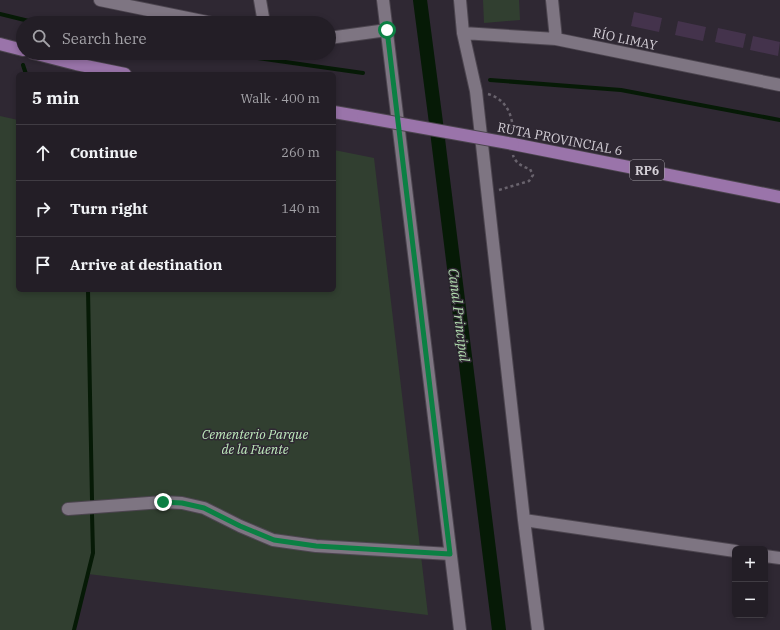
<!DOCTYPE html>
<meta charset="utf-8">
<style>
body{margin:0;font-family:"IBM Plex Serif",serif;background:#2f2b32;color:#f1f3f6}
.controls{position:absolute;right:12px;bottom:12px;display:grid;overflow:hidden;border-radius:6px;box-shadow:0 2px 6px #0003}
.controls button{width:36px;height:36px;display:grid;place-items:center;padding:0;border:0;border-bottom:1px solid #403c43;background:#231e26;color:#f1f3f6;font:20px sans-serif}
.stop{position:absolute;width:12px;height:12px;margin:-9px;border:3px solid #0b8043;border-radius:50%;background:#fff}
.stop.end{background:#0b8043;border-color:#fff;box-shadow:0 1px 4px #0008}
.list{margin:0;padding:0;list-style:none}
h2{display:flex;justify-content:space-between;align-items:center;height:52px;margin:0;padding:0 16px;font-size:17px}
h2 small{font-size:13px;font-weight:400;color:#a3a2a7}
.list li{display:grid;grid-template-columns:26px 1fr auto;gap:12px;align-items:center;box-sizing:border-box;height:56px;padding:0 16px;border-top:1px solid #403c43}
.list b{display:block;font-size:15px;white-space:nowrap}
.list em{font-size:13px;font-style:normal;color:#a3a2a7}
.icon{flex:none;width:22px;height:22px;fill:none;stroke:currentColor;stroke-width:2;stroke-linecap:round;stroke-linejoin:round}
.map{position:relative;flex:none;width:780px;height:630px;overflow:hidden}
.search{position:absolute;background:#231e26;box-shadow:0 2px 6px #0003;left:16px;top:16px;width:320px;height:44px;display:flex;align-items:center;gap:10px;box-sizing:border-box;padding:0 14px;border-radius:22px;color:#a3a2a7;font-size:15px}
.panel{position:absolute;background:#231e26;box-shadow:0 2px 6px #0003;left:16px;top:72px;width:320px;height:220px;border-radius:6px}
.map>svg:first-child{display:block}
.green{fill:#313f30}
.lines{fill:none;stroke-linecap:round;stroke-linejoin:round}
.stream{stroke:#061a06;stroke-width:4}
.canal{stroke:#061a06;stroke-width:14}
.building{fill:#44334c}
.minor-casing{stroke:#4c454f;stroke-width:14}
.major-casing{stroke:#4c454f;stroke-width:14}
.path{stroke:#69636d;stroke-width:2.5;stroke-dasharray:3 3;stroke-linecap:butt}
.minor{stroke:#7e7582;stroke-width:12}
.major{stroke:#9a74aa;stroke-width:12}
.major-bridge-casing{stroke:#4c454f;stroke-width:14;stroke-linecap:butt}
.major-bridge{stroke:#9a74aa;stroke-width:12}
.route{stroke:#0b8043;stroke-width:5}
.labels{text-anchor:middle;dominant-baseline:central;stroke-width:3;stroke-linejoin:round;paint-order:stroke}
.shield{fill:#2f2833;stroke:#a29da6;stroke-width:1}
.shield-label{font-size:12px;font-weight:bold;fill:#d4cfd7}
.street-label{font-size:13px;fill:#d4cfd7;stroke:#2f2833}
.park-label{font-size:13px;font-style:italic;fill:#bfebbd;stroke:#2f2833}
.water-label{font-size:14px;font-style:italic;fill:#b1dcae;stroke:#2f2833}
</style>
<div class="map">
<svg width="780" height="630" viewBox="0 0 780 630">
<rect width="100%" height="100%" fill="#2f2833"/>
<path class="green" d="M483 0H519L520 20 484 23Z
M0 116 18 120V290H334V150L374 158 428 615 88 574 74 630H0Z"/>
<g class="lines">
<path class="stream" d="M0 14 37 23
M223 53 363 73
M23 65 26 74
M490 80 621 90 780 120
M88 290 92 500
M74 630 93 553 92 514"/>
<path class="canal" d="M420 0 435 115 499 630"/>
</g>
<path class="building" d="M634 12 662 18 659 32 631 26Z
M678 21 706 27 703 41 675 35Z
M718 28 746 34 743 48 715 42Z
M753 36 780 42 778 56 750 50Z"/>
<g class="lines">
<defs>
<path id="minor" d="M100 0 212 23
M260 0 264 23
M383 0 460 630
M460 0 463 33 476 91 524 520 538 630
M552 0 556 39
M463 33 556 39 780 85
M329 38 387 30
M68 509 163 502 182 503 204 508 240 526 273 540 316 546 450 554
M524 520 735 551
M765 556 780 558"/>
<path id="major" d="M0 44 23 50
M33 53 76 64 125 74
M334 112 363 117
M513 144 780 197"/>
</defs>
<use href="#minor" class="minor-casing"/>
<use href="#major" class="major-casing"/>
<path class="path" d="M488 94C506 99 513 115 513 133
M499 190 529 181 533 175 530 169C523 167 515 163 513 155"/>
<use href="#minor" class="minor"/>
<use href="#major" class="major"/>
<defs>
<path id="major-bridge" d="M363 117 513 144"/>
</defs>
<use href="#major-bridge" class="major-bridge-casing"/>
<use href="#major-bridge" class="major-bridge"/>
</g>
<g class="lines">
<path class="route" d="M163 502 182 503 204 508 240 526 274 540 316 546 450 554 387 30"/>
</g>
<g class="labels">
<rect class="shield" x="630" y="160" width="34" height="20" rx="3"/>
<g class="shield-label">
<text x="647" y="170">RP6</text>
</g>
<g class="street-label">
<text transform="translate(625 39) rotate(12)">RÍO LIMAY</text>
<text transform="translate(560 139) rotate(11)">RUTA PROVINCIAL 6</text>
</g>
<g class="park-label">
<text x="255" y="434">Cementerio Parque<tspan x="255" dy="15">de la Fuente</tspan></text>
</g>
<g class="water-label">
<text transform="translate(459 315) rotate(83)">Canal Principal</text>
</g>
</g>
</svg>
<div class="controls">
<button>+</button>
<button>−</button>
</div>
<div class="stop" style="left:387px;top:30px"></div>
<div class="stop end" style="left:163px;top:502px"></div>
<div class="search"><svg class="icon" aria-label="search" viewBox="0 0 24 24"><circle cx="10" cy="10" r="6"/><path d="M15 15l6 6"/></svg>Search here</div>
<section class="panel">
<h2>5 min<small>Walk · 400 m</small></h2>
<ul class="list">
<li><svg class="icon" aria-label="ahead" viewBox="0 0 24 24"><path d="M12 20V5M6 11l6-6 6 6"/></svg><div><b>Continue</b></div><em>260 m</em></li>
<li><svg class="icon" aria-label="right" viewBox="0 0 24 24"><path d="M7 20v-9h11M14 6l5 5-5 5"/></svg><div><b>Turn right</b></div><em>140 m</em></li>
<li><svg class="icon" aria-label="arrive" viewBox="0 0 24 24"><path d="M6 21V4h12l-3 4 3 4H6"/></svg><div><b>Arrive at destination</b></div></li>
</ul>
</section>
</div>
